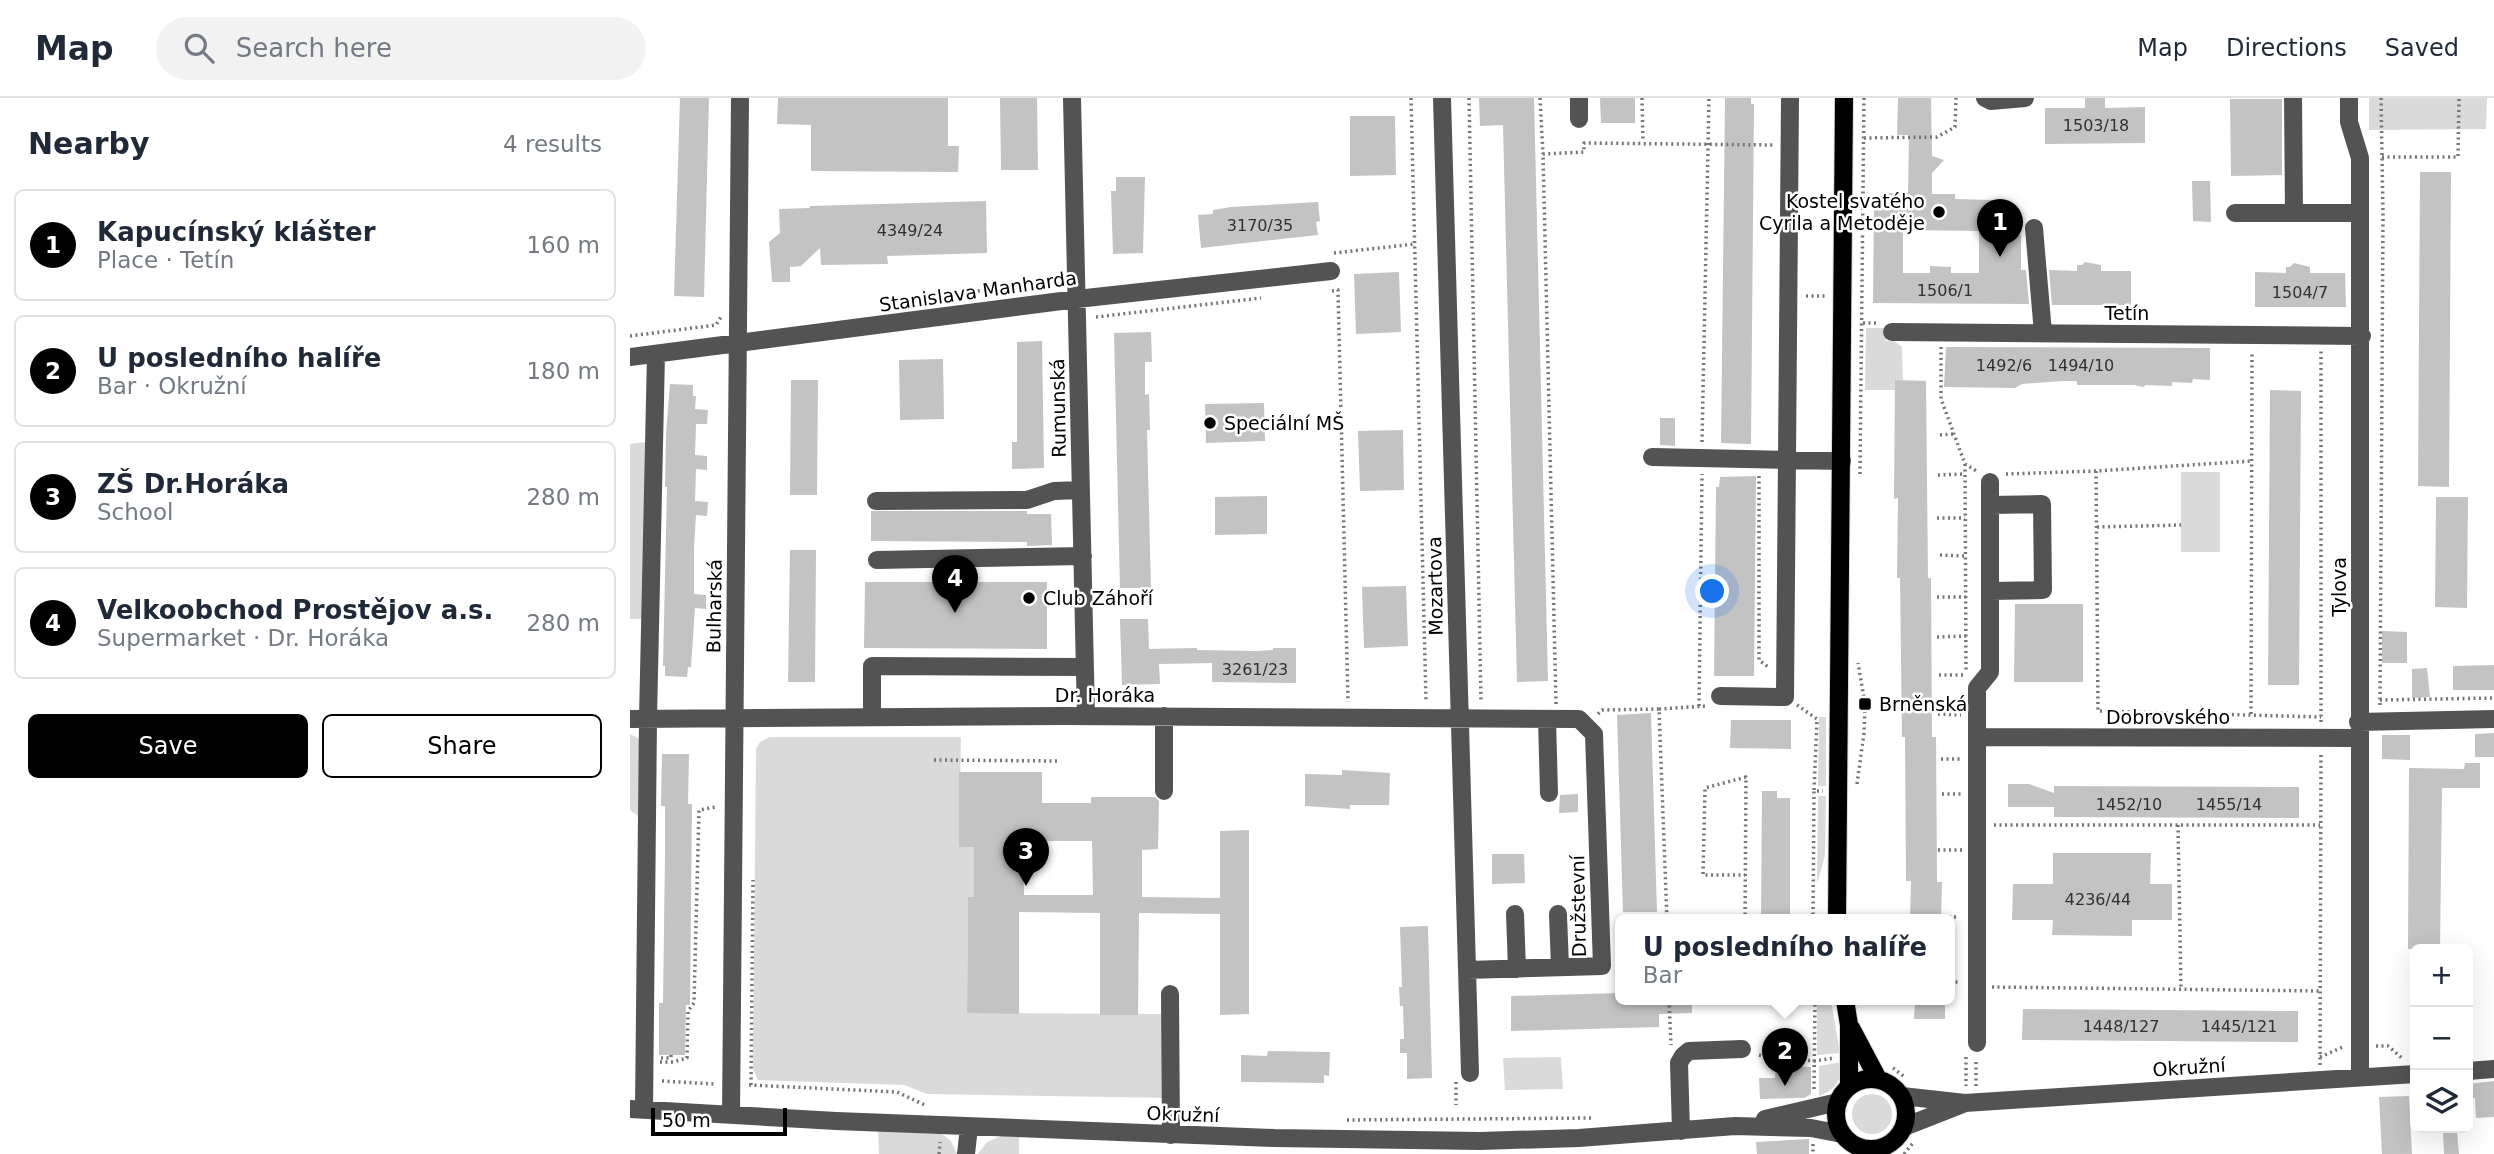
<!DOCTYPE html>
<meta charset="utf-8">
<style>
body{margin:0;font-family:"DejaVu Sans",sans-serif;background:#f2f2f3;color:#1f2937}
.controls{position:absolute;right:21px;bottom:21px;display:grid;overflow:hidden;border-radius:10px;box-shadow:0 7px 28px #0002}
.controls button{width:63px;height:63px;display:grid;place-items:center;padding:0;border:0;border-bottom:2px solid #e0e1e3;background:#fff;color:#1f2937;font:35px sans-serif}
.scale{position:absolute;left:21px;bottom:18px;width:136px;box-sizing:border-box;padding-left:7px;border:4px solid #000;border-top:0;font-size:19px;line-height:24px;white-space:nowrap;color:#000;-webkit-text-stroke:5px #fff;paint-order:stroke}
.you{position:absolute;left:1083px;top:494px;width:24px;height:24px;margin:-18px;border:5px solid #fff;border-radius:50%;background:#1a73e8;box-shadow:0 0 0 10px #1a73e833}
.badge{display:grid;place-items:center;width:46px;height:46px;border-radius:50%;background:#000;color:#fff;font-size:23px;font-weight:700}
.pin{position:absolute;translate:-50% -58px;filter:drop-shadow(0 2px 4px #0008)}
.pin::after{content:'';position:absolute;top:37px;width:24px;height:21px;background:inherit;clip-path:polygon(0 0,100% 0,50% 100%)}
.popup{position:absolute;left:985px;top:816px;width:340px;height:91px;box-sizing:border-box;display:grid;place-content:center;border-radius:10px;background:#fff;filter:drop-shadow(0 2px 5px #0005);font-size:23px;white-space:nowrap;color:#747a83}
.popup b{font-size:26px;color:#1f2937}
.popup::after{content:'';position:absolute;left:50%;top:100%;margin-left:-14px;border:14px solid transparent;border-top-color:#fff}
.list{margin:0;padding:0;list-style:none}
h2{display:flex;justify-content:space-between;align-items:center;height:91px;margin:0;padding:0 28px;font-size:30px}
h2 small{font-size:23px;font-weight:400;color:#747a83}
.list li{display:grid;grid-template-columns:46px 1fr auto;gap:21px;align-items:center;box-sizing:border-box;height:112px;margin:0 14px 14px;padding:0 14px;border:2px solid #e0e1e3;border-radius:10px}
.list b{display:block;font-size:26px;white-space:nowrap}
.list p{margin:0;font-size:23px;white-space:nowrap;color:#747a83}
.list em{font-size:23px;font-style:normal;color:#747a83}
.actions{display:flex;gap:14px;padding:21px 28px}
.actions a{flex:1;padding:16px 0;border:2px solid #000;border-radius:10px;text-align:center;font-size:24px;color:#000}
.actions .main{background:#000;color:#fff}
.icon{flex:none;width:38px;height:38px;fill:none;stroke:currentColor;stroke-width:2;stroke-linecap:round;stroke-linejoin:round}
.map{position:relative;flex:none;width:1864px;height:1056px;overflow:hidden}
header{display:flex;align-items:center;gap:42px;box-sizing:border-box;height:98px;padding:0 35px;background:#fff;border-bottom:2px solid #e0e1e3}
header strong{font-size:33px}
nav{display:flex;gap:38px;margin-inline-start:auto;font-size:24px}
.search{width:490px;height:63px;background:#f2f2f3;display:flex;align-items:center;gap:18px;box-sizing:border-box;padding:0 24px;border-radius:38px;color:#747a83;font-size:26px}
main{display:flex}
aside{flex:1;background:#fff}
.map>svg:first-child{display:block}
.green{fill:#dadada}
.building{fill:#c3c3c3;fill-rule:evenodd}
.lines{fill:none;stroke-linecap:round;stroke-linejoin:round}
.major-casing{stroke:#dbdbdb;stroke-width:20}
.path{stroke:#757575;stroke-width:3.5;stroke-dasharray:2 3.5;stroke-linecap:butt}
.minor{stroke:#535353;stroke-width:18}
.major{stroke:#000;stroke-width:18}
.poi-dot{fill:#000;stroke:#fff;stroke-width:2.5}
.labels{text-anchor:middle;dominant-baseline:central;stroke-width:5;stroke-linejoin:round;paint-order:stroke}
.number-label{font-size:16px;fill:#313131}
.poi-label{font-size:19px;fill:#000;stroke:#fff;text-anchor:start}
.street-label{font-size:19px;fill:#000;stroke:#fff}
</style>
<header>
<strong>Map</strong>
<div class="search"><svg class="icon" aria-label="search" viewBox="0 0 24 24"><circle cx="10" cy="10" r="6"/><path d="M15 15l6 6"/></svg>Search here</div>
<nav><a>Map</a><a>Directions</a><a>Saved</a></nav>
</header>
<main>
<aside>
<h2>Nearby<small>4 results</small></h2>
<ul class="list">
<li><span class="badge">1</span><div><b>Kapucínský klášter</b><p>Place · Tetín</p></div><em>160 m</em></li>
<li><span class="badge">2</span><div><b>U posledního halíře</b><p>Bar · Okružní</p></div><em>180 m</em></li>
<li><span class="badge">3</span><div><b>ZŠ Dr.Horáka</b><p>School</p></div><em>280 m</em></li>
<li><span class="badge">4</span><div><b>Velkoobchod Prostějov a.s.</b><p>Supermarket · Dr. Horáka</p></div><em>280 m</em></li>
</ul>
<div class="actions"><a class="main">Save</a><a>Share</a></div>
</aside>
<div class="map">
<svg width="1864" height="1056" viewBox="0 0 1864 1056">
<rect width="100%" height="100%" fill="#fff"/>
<path class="green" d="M1739 0H1857L1856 31 1739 32Z
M1236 230H1256V243H1264L1272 249 1273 282H1265V292H1235Z
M16 344 14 521H0V346Z
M1551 374H1590V454H1551Z
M1189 619H1196V688H1188Z
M0 636 10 641 12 721 0 712Z
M139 639H331L329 749H344V799L338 800 337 915 541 916V1000L297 996 274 987 128 982 123 971 126 651 130 644Z
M1188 698H1196L1195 758 1187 786Z
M1187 902H1201L1210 955 1187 957Z
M931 959 933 991 875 992 873 960Z
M1212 964C1211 982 1207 991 1189 998V968Z
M1222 1016a20 20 0 1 1 40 0a20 20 0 1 1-40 0Z
M248 1033 312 1036 321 1043 327 1056H249Z
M371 1038H389V1056H348L357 1044Z"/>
<path class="building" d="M50 0H79L74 199 44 198Z
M148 0H318V48H329L328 74 181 73V27L147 26Z
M370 0H407L408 72H371Z
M849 0H904L918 583 887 584 873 27 850 28Z
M970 0H1005V25H971Z
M1095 0H1121V6H1124L1121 346 1091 345Z
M1268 0H1301L1302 58 1314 62 1302 75V96H1325V101L1364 102 1363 107H1375V137H1391V172H1396L1399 206 1243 205 1244 105H1259V95H1278L1279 37H1267ZM1273 132 1349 133V175H1321V169L1300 168V175H1273Z
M1455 0H1475V10L1515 9V45L1415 46V10H1455Z
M1600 1H1652V77L1601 78Z
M720 18H765L766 77 720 78Z
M1790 74H1821L1819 389 1788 388Z
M486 79H515L513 155 483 156 481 93H486Z
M1562 83H1580L1581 124 1563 123Z
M356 103 357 155 257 158 258 166 191 167 190 150 171 168 160 169V184H142L139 144 150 135 149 111 180 110V108Z
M688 104 690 123 686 124 688 137 571 150 568 117 583 116V112L601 109Z
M1455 164 1471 167V173H1501V207H1422L1419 172 1447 173V167H1452Z
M1664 165 1680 169V175H1715L1716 209H1625V174L1656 175V169H1660Z
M769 174 771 234 726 236 724 176Z
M521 234 522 264H515V297L519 296 520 332H517L521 490H490L484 235Z
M412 243 414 370 382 371V344H387V244Z
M1316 249 1580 250V282L1563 281 1562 285 1542 284V288L1516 287 1513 289 1504 287H1447V283H1433L1392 286 1385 290 1314 289Z
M313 261 314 321 270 322 269 262Z
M161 282H188L187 397H160Z
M1265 282 1296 283 1298 480H1301L1302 639H1306L1307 784H1312L1311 822H1280L1281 783H1276L1275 639H1272L1270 480H1267L1268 400 1264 401Z
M40 286 63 287V298H66L65 311 78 312 77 326H66L65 357 77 358V372L66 371 65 403 78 404 77 418 66 417 64 450V496L76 497V511L65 510 61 569H58L57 579 35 578V568H33L37 389H35L36 336Z
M1640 292 1671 293 1669 587H1638Z
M634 305 635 343 576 345 575 306Z
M1030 320H1045V348L1030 347Z
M773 332 774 392 730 393 728 333Z
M1126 378 1124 578H1084L1086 389H1089L1090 379Z
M637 398V436L585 437V399Z
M1806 399H1838L1837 510 1805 509Z
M241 413H397V416H421L422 447 397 448V444L241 443Z
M160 452H186L185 584H158Z
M235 484H417V551L234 550Z
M776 488 778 548 734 550 732 489Z
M1385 506H1453V584H1384Z
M490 521H518L519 551 567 550V552L628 553 643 552V550H666V585L582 584V565L529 566 530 586 492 587Z
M1752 533 1777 534V565H1752Z
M1864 567V592H1823V568Z
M1797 570 1800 599 1782 600V571Z
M1021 615 1027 814H993L987 617Z
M1101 622H1161V651L1100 650Z
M1864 635V659H1845V636Z
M1752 637H1780V662L1752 661Z
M32 656H59L58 706H62L60 907H56L55 957H29V905H33L35 757V708H31Z
M1835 665H1850V690H1812L1810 851H1778L1779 670 1834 671Z
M712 672 760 675 759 707H720V711L675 708V676L712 677Z
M329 674H412V705H461V699H525L529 703 528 751 512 752V799L590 800V733L619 732V916L590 917V816L509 815 508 917H470V815L389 814V916L337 915 338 799H344V749H329ZM393 743H462L463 797H394Z
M1378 686H1399L1424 695V688L1669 689V720L1424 719V709H1378Z
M1132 693H1147V700H1160V820L1131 822Z
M948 696V714L929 715 930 697Z
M1423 755H1521L1520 786H1542V822H1502V838L1422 837 1423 822H1382L1383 786H1423Z
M862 756H894L895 785 862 786Z
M798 828 802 980 777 981V955H770V941H774L773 908H770L769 889H772L770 829Z
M990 895V902H1062V915L1029 916V929L881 933V898Z
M1285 902H1315V921H1284Z
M1393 911 1668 913V944L1392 942Z
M638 953 700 954 699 978 694 977V985L611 984V957L637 958Z
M1146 968 1181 969V996L1174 1000 1130 1001 1129 980H1145Z
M1864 983V1019L1846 1020 1845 1000 1838 1001V986Z
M1779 998 1782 1056H1752L1749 999Z
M1827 1033 1829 1056H1814L1813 1034Z
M1179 1041V1056H1127L1126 1044Z"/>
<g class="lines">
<defs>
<path id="major" d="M1207 822 1214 0
M1215 902 1219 927V988
M1221 930 1248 981
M1206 1016a35 35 0 1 1 70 0a35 35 0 1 1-70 0Z"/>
</defs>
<use href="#major" class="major-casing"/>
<path class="path" d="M781 0 796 603
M839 0 851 603
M910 0 913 56
M1012 0 1013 43
M1234 40 1307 39 1325 29 1326 0
M1752 59H1828L1829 0
M704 155 785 146
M702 193 708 192 718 604
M1176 198H1196
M288 202 429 181
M466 219 631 200
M1233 225H1248
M0 238 86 227 91 219
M1311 249V301L1335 366 1348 374
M1310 337 1324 336
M1072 344 1079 0
M1335 366 1336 574
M1466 373 1468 613 1691 619
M1230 376 1234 0
M1376 376 1466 373 1622 363
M1308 377 1335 376
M1129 378V562L1138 569
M1307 420H1335
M1467 429 1551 427
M1310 457 1335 458
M1307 499H1336
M1307 539 1336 538
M1309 577H1334
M1750 602 1864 600
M926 606 913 56 954 54V45L1144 47
M1167 607 1187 621 1184 693
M1750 607 1753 117 1751 0
M1069 608 1072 376
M1029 611 1076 608
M968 616 972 612 1029 611 1037 822
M1308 616 1331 617
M1621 616 1622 253
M1691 624V253
M1311 661H1331
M304 662 428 663
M1227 686 1234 635 1235 606 1228 565
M1312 696H1332
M1364 727H1690
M1548 727 1551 891
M1308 752H1332
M1313 819H1329
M1115 822 1116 679 1075 690 1073 777H1115
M1183 822 1184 693H1193
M1320 884H1330
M1362 889 1690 893
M1039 902 1041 947
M1746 948H1758L1772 960
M1129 957 1136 959 1185 963 1204 960
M1336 959V988
M1690 959 1713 949
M31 960H41V957
M30 964H43L57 960 58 913 64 905 69 712 86 709
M1690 967 1691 656
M1263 970 1276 980
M32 983 84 986
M826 984V1007
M119 987 267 994 297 1008
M121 987 123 782
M1346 988V962
M1184 991 1185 902
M717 1022 962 1020
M1183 1046V1056
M309 1056 310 1044
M1274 1056 1283 1045"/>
<path class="minor" d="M442 0 456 618
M812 0 840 975
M949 0V21
M1355 0 1361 3 1395 0
M1663 0 1664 115
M1719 0V24L1730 60V979
M1605 115H1730
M1404 130 1413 235
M1262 234 1732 238
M0 259 447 201 701 173
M1022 359 1212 363
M246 403 397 402 424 393 451 392
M1360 407 1412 406 1413 492 1360 493
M247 462 453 458
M1090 598 1155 599 1160 0
M534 618V693
M242 619V568L455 569
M0 621 435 618 949 621 964 636 972 868 837 872
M917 621 919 695
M1728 624 1864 621
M1347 639 1729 640
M885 816 887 871
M928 816 930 869
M540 896 541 1037
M1347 945V590L1360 574V384
M1838 973 1864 971
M1272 998 1335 1005 1785 976
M0 1011 206 1023 644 1040 850 1043 949 1040 1105 1028 1181 1030 1212 1036
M14 1012 18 621 26 256
M101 1017 110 0
M1135 1021 1208 1004
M1274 1029 1335 1005
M1051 1033 1049 965 1053 958 1059 953 1112 951
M336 1056 339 1029"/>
<use href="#major" class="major"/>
</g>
<g class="poi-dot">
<circle cx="1309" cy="114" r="7"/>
<circle cx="580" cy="325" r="7"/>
<circle cx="399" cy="500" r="7"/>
<rect x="1228" y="599" width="14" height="14" rx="3.5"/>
</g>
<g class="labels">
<g class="number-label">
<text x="1466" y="27">1503/18</text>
<text x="630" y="127">3170/35</text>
<text x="280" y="132">4349/24</text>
<text x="1315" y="192">1506/1</text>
<text x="1670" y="194">1504/7</text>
<text x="1374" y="267">1492/6</text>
<text x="1451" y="267">1494/10</text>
<text x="625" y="571">3261/23</text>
<text x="1499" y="706">1452/10</text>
<text x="1599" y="706">1455/14</text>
<text x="1468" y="801">4236/44</text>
<text x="1491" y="928">1448/127</text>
<text x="1609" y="928">1445/121</text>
</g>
<g class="poi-label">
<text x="1295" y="103" text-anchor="end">Kostel svatého<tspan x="1295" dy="22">Cyrila a Metoděje</tspan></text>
<text x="594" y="325">Speciální MŠ</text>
<text x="413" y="500">Club Záhoří</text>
<text x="1249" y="606">Brněnská</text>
</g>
<g class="street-label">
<text transform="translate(348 193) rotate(-8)">Stanislava Manharda</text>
<text x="1497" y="215">Tetín</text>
<text transform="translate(428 310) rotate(-91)">Rumunská</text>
<text transform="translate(805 488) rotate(-91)">Mozartova</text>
<text transform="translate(1709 489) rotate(-90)">Tylova</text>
<text transform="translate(84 508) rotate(-89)">Bulharská</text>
<text x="475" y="597">Dr. Horáka</text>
<text x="1538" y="619">Dobrovského</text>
<text transform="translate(948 808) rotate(-91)">Družstevní</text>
<text transform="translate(1559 969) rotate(-4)">Okružní</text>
<text transform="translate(553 1016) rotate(2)">Okružní</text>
</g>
</g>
</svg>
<div class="controls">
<button>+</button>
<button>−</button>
<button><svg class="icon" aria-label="layers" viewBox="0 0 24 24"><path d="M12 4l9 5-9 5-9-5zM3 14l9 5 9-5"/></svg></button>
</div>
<div class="scale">50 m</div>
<div class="you"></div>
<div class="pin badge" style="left:1370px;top:159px">1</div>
<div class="pin badge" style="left:1155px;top:988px">2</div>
<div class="popup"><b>U posledního halíře</b>Bar</div>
<div class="pin badge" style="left:396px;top:788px">3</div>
<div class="pin badge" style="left:325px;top:515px">4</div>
</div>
</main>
